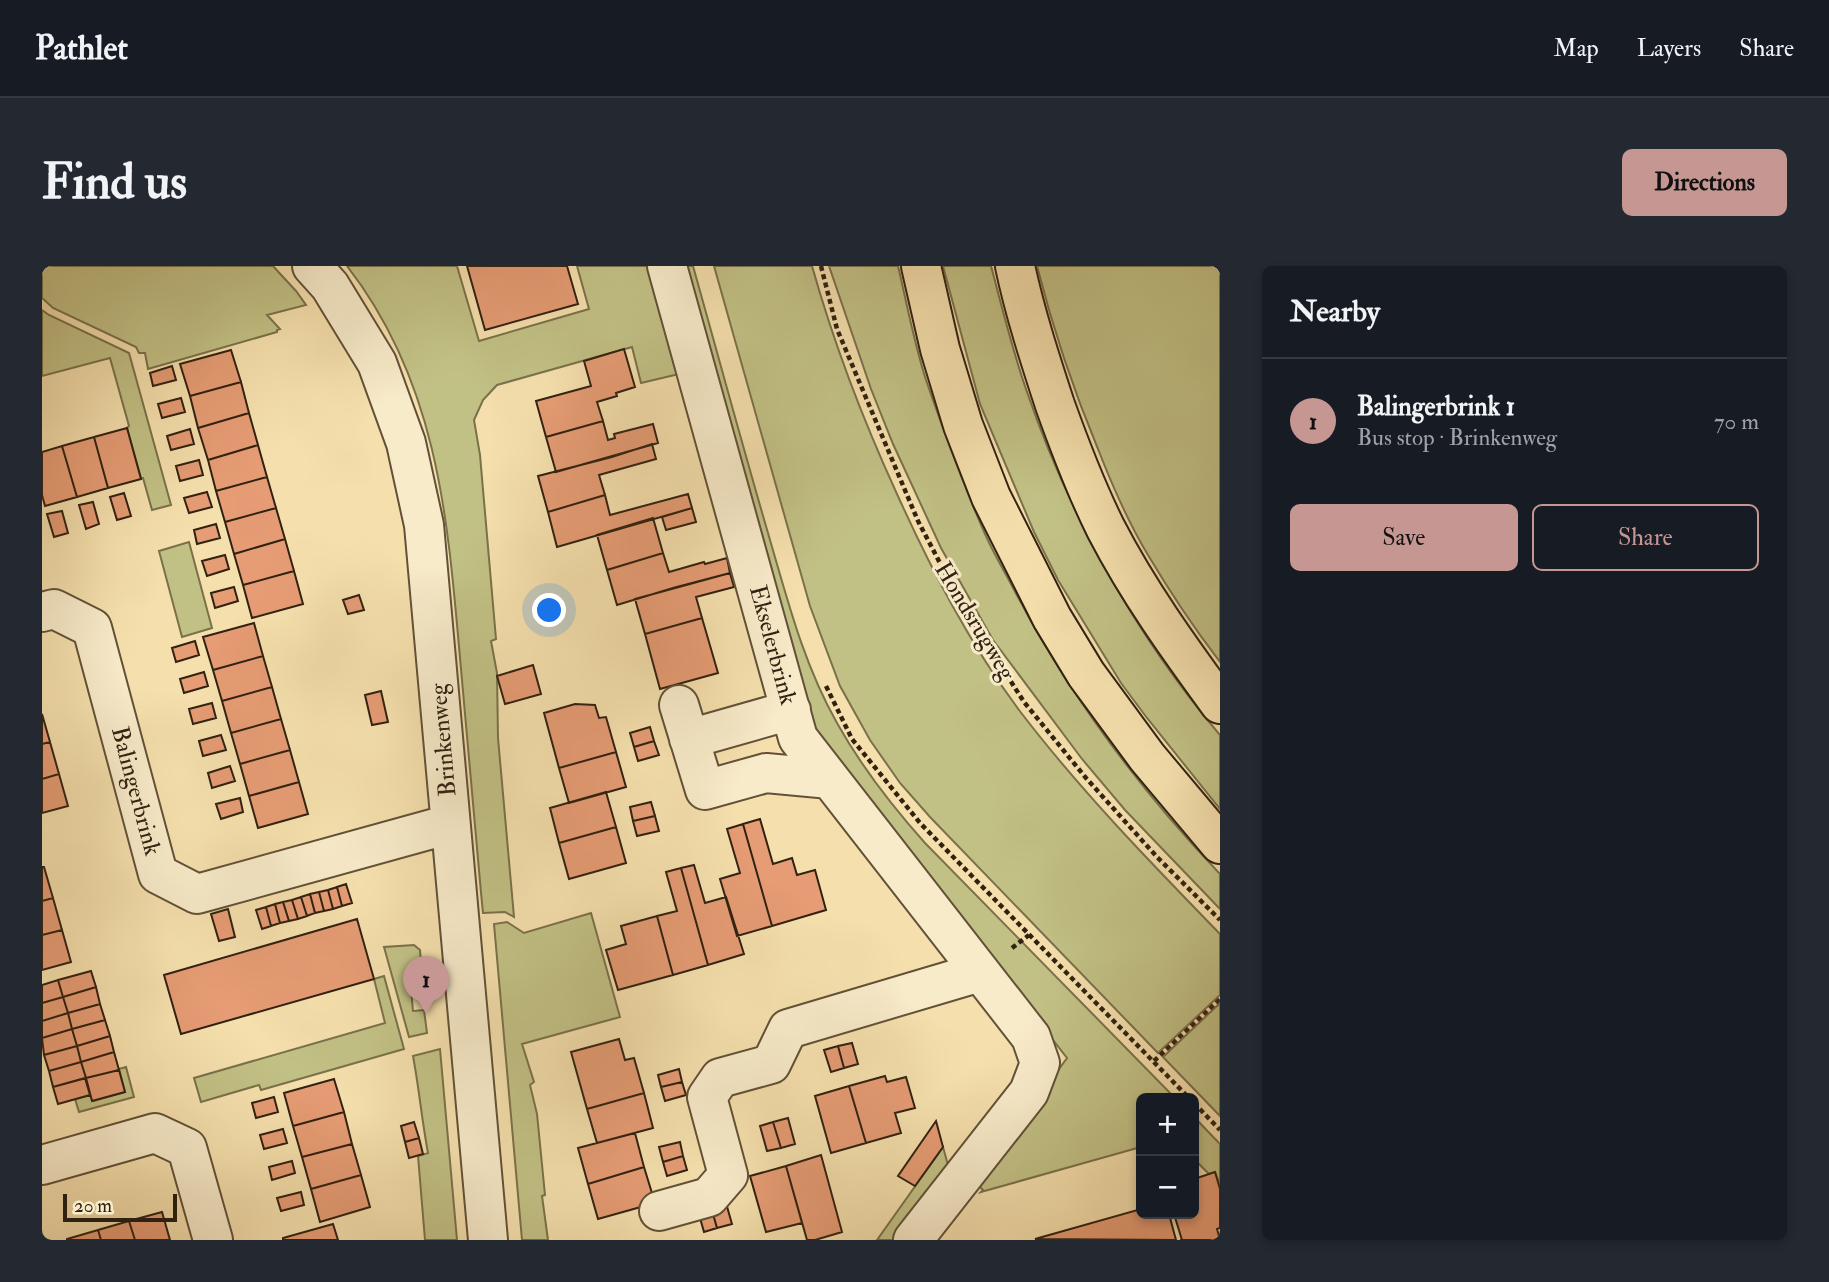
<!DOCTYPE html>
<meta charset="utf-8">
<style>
body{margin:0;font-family:"IM FELL Double Pica",serif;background:#242831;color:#f1f3f6}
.controls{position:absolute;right:21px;bottom:21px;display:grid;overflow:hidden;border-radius:10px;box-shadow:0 4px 10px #0003}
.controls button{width:63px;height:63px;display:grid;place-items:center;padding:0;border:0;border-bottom:2px solid #363941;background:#171b24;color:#f1f3f6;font:35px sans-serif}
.scale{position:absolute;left:21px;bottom:18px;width:114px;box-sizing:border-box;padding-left:7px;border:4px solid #312111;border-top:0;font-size:19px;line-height:24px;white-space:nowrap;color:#312111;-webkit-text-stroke:5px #f8ebca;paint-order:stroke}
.you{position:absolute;left:508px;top:345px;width:24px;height:24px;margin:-18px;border:5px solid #fff;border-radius:50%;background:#1a73e8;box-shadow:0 0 0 10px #1a73e833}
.badge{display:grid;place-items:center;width:46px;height:46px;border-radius:50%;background:#c59692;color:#111;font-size:23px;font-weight:700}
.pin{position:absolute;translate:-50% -58px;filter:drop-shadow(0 2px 4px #0008)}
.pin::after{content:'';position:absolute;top:37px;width:24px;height:21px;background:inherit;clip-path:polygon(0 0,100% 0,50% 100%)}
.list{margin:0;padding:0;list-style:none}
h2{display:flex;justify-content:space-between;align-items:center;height:91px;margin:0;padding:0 28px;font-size:30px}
h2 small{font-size:23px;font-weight:400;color:#9ea1a6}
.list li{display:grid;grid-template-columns:46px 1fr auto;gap:21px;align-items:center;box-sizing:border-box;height:126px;padding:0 28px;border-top:2px solid #363941}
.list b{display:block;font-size:26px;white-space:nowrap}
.list p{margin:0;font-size:23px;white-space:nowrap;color:#9ea1a6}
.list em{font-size:23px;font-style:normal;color:#9ea1a6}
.actions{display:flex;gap:14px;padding:21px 28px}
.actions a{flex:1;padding:16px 0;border:2px solid #c59692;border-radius:10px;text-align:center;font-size:24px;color:#c59692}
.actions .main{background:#c59692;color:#111}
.map{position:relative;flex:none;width:1178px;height:974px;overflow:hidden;border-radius:10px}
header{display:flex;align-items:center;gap:42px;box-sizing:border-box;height:98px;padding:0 35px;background:#171b24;border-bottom:2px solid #363941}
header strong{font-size:33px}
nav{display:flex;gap:38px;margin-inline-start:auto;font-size:24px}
.intro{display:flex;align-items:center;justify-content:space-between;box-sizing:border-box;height:168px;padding:0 42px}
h1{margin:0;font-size:49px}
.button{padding:18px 32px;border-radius:10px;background:#c59692;color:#111;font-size:24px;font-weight:700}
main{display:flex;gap:42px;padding:0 42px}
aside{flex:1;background:#171b24;border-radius:10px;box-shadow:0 4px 10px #0003}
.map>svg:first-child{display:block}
.green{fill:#c2c185;stroke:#7a714b;stroke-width:2}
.building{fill:#e69c74;stroke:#312111;stroke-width:2}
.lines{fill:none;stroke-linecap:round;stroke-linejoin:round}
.minor-casing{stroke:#625138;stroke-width:42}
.major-casing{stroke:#312111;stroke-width:42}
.path{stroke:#312111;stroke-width:4.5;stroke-dasharray:5 3.5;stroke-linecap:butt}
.minor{stroke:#f8ebca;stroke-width:38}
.major{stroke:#f5e0ad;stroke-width:38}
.labels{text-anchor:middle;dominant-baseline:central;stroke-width:6;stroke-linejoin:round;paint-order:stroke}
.street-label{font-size:24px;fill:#312111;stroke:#f8ebca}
</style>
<header>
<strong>Pathlet</strong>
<nav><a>Map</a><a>Layers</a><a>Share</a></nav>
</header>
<div class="intro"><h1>Find us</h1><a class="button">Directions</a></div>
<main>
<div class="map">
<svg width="1178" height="974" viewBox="0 0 1178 974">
<rect width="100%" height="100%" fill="#f5e0ad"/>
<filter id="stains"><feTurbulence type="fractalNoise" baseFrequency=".00286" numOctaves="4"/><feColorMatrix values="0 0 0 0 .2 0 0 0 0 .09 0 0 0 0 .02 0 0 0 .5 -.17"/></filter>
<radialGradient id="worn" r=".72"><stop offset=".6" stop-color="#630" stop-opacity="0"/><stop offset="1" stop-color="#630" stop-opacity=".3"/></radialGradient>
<path class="green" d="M0 0H231L254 25 264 39 225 49 238 63 235 64V66L106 103 103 87H97L94 81 11 42 0 32Z
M305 0H415L437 75 547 43 535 0H607L637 108 599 117 590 81 455 119 441 134 432 154 438 189 454 373 449 375 455 407 456 472 472 651 463 646 441 647C433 566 426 485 419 403 406 258 398 120 305 0Z
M639 0H651C676 89 700 178 726 267 745 332 761 397 795 457 819 500 850 540 883 577L1133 832H1099V881L939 926 941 924 934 917 1025 792 787 487 774 466Z
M672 0H770C792 78 821 154 855 228 889 303 927 377 977 444 1038 524 1108 596 1178 668V729L1116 787 888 551 858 517 828 474 798 420 768 340Z
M787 0H856C865 38 872 77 884 114 902 166 921 218 943 268 951 286 961 303 970 320 1025 425 1096 522 1178 608V643L1083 544 1040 493 951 374 899 282 851 178 829 123Z
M901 0H949C960 41 970 83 984 123 1026 247 1093 369 1178 469V543L1105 452 1079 417 1016 314 992 266 938 138Z
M995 0H1178V396C1152 362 1128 326 1106 289 1086 256 1070 219 1056 183 1031 123 1011 63 995 0Z
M0 44 7 49 87 87 129 239 110 244 101 212H99L85 162 87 160 68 92 0 110Z
M147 276 170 362 140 371 117 285Z
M549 647 578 751 480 778 492 816 488 819 495 848 503 929 500 930 506 974H480L452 658 465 656 482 667Z
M372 679 378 684 381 721 369 723 371 745 382 744 385 767 367 771 342 681Z
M342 710 362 783 219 824 217 819 159 836 152 812 343 757 332 713Z
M1178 737V850L1121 791Z
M398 783 415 974H383L376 890 386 887C380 855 377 822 371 790Z
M84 801 92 831 37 846 33 833 48 829 51 835 83 826 77 803Z
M1152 851 1178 878V919L1173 906 1167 908 1152 893Z
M901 881 906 899 853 974H835Z"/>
<path class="building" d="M425 0H525L536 38 443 64Z
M582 83 593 121 574 127 575 130 555 136 561 155 504 171 494 135 549 120 542 95Z
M189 84 199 116 148 130 138 98Z
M130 100 134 114 111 120 108 107Z
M199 116 207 147 156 162 148 130Z
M139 132 143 146 120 152 116 138Z
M207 147 216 179 166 194 156 162Z
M561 155 566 174 573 172 572 168 611 158 616 177 514 206 504 171Z
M85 162 99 213 66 222 52 171Z
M148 163 152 178 129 184 125 170Z
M52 171 66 222 35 231 20 180Z
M610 178 614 193 557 209 563 229 506 246 496 210 570 191Z
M216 179 225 211 174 225 166 194Z
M20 180 35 231 3 240 0 229V186Z
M157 194 161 209 138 215 134 200Z
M225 211 234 242 183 256 174 225Z
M165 226 170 241 147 247 142 232Z
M82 227 89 250 75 254 68 231Z
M646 228 650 242 515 281 506 246 563 229 568 249Z
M51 236 57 258 44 263 37 239Z
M234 242 243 273 192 288 183 256Z
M650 242 654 256 624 264 620 251Z
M20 245 26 267 12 271 5 248Z
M611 252 621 287 565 304 555 269Z
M174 258 178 272 155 278 152 264Z
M243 273 252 305 201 319 192 288Z
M621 287 627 306 662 296 663 298 685 292 688 307 631 322 575 339 565 304Z
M183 289 187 303 165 310 160 295Z
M252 305 261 338 210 352 201 319Z
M688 307 692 321 654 331 660 352 603 368 593 333Z
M192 321 196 335 173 342 169 327Z
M317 329 322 344 306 348 301 334Z
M660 352 676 407 618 423 603 368Z
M212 357 221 390 171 404 161 371Z
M153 375 157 389 134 396 130 382Z
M221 390 230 421 180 435 171 404Z
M491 399 499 428 463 438 455 410Z
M162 406 166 420 142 427 138 413Z
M230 421 239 453 189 467 180 435Z
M339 425 346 456 330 459 323 429Z
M170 437 174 452 151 458 147 443Z
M533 438 553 439 557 452 564 451 574 486 517 502 502 447Z
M0 448 8 476 0 478Z
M239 453 248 484 198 498 189 467Z
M608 461 612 475 592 481 588 467Z
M179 469 184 484 161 490 157 475Z
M612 475 617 489 596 495 592 481Z
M8 476 17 508 0 513V478Z
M248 484 257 516 207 530 198 498Z
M574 486 584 521 527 537 517 502Z
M188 500 193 515 170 522 166 507Z
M17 508 26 540 0 547V513Z
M257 516 266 548 216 562 207 530Z
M564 526 574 561 517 577 508 542Z
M198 532 201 546 179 553 174 538Z
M609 536 613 550 591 555 588 541Z
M613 550 617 565 595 570 591 555Z
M718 553 731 598 750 592 755 609 773 604 784 644 730 660 701 558Z
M701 558 730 660 695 670 678 613 698 607 685 563Z
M574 561 584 597 527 613 517 577Z
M652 599 663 637 684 631 702 688 666 699 639 602Z
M0 601H2L11 632 0 635Z
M639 602 666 699 631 709 615 650 635 645 624 606Z
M304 618 310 637 300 640 295 621Z
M295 621 300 640 291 643 286 624Z
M286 624 291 643 282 645 277 626Z
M277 626 282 645 273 647 268 628Z
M268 628 273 647 265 650 259 631Z
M259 631 265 650 256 653 250 634Z
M11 632 20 664 0 669V635Z
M250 634 256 653 247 655 241 636Z
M241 636 247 655 238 657 233 638Z
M233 638 238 657 229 660 224 641Z
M224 641 229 660 220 663 214 644Z
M186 643 193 671 177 675 169 648Z
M615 650 631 709 576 724 564 684 584 678 579 660Z
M315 653 332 713 139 768 122 709Z
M20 664 29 696 0 704V669Z
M49 705 54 721 21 731 16 714Z
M16 714 21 731 0 737V719Z
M54 721 58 738 26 747 21 731Z
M21 731 26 747 0 755V737Z
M58 738 63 754 30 763 26 747Z
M26 747 30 763 0 772V755Z
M63 754 68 770 35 780 30 763Z
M30 763 35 780 2 789 0 772Z
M68 770 72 786 39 796 35 780Z
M577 773 583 794 592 792 602 827 545 843 529 786Z
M810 777 816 798 802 802 796 780Z
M35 780 39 796 7 805 2 789Z
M796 780 802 802 789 806 782 784Z
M72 786 77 804 44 812 39 796Z
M39 796 44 812 11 821 7 805Z
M637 803 640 816 619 821 616 809Z
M77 804 83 826 50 835 44 812Z
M843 810 845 816 864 811 873 842 853 847 859 867 824 877 807 820Z
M43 812 48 829 16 838 11 821Z
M292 813 302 846 251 860 242 827Z
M640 816 644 829 623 835 619 821Z
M807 820 824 877 789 887 773 830Z
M602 827 611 862 555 877 545 843Z
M232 831 236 846 214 852 210 837Z
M302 846 310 878 260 891 251 860Z
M746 852 753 878 739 882 731 856Z
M894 855 901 881 873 920 856 910Z
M372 856 377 872 363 876 359 860Z
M731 856 739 882 725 885 718 860Z
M241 863 245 877 222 883 218 869Z
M593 867 602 901 546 918 536 882Z
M377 872 381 888 367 892 363 876Z
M638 876 641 890 621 896 617 881Z
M310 878 319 909 269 923 260 891Z
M779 889 800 966 773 974H765L744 900Z
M641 890 645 904 625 910 621 896Z
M250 895 253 907 230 914 227 901Z
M744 900 760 957 724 966 708 910Z
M602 901 613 937 556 953 546 918Z
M1173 906 1178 923V962L1175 963 1178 974H1138H1140L1132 948H1152V913Z
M319 909 328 941 278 956 269 923Z
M259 926 262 939 239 945 235 932Z
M684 937 690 958 675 962 669 941Z
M669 941 675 962 662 966 656 945Z
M1099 943V948H1127L1134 974 993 973Z
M120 946 128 974H93L87 955Z
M87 955 93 974H59L56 964Z
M291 958 296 974H241V972Z
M56 964 59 974H25V973Z"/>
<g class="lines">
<defs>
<path id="minor" d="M270 0 288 20 335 97 364 177 382 259 446 974
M625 0 756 472 989 771 998 797 987 826 871 974
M0 346 12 343 50 362 116 608 155 628 408 558
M637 439 663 524 724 507 788 513
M647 473 749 444
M0 899 113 867 145 882 171 974
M617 945 667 931 686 909 665 831 678 812 729 798 746 763 938 706"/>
<path id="major" d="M879 0 898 83 921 159 949 231 1010 352 1044 408 1105 491 1178 578
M973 0C983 47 998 93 1013 139 1028 181 1044 223 1064 263 1096 325 1137 382 1178 438"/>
</defs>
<use href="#minor" class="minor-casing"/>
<use href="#major" class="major-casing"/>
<path class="path" d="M779 0 795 63 876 255 920 339 982 436 1044 512 1115 591 1178 654
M784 420 810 473 878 557 1147 832
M970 682 987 669
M1112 795 1178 733
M1152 837 1178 864"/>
<use href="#minor" class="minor"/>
<use href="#major" class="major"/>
</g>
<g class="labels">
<g class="street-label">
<text transform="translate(933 355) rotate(59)">Hondsrugweg</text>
<text transform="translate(731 379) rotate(75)">Ekselerbrink</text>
<text transform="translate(401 474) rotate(-95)">Brinkenweg</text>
<text transform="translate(94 525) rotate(75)">Balingerbrink</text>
</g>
</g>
<rect width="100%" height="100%" filter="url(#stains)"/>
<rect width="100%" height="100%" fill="url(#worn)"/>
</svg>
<div class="controls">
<button>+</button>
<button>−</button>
</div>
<div class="scale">20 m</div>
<div class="you"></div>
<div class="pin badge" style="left:384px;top:748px">1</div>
</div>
<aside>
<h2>Nearby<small></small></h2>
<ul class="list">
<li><span class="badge">1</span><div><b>Balingerbrink 1</b><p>Bus stop · Brinkenweg</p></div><em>70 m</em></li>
</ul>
<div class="actions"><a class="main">Save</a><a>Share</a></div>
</aside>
</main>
